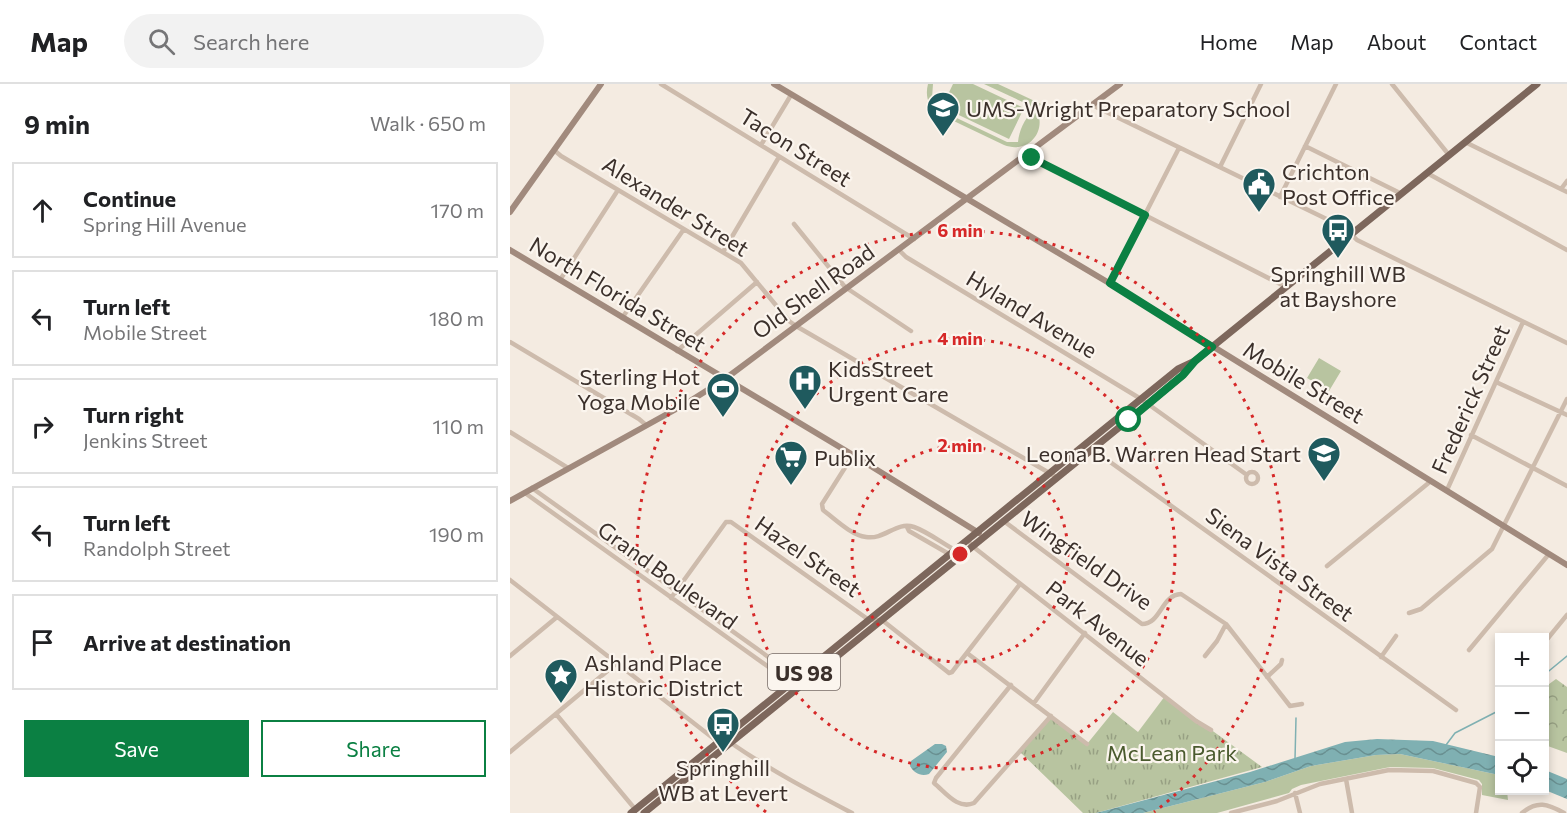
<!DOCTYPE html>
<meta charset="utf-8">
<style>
body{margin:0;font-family:Commissioner,sans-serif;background:#f2f2f2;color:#202124}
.controls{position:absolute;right:18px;bottom:18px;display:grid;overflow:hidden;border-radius:0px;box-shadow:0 3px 9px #0003}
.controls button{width:54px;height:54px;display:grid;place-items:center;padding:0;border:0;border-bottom:2px solid #e0e0e0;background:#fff;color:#202124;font:30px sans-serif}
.stop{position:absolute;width:18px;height:18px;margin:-14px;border:4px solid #0b8043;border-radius:50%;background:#fff}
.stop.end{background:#0b8043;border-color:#fff;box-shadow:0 2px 6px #0008}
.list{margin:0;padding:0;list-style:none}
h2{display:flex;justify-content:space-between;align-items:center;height:78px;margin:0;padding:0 24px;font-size:26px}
h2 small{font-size:20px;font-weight:400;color:#757577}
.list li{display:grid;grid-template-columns:39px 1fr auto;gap:18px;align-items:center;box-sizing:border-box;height:96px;margin:0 12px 12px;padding:0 12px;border:2px solid #e0e0e0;border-radius:0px}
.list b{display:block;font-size:22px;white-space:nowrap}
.list p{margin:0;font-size:20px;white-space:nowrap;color:#757577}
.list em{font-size:20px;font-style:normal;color:#757577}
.actions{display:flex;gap:12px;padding:18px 24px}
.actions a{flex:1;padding:14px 0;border:2px solid #0b8043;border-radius:0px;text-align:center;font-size:21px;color:#0b8043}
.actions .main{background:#0b8043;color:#fff}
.icon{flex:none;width:33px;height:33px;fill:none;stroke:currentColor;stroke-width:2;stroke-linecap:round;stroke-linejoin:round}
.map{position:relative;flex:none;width:1057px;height:729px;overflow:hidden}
header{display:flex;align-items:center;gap:36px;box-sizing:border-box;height:84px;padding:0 30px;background:#fff;border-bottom:2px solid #e0e0e0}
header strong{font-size:28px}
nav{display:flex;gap:33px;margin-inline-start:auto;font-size:21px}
.search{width:420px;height:54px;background:#f2f2f2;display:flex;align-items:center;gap:15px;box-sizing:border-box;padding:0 21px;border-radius:33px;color:#757577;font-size:22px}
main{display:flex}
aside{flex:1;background:#fff}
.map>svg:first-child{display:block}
.green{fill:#b8c4a0}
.forest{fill:url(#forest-crowns)}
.park{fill:url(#park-tufts)}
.water{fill:url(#water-waves)}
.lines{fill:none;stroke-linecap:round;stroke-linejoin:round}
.stream{stroke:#7fb0b2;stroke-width:1.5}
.street{stroke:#cdbbac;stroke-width:4.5}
.secondary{stroke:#a18a7d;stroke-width:6}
.primary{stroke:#7d675c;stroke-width:7}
.route{stroke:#0b8043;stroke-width:8}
.ring{fill:none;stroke:#d62828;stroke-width:3;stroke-dasharray:3 6}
.labels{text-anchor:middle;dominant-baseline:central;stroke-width:4.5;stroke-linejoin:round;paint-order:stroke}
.shield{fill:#fbf5ee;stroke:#756b66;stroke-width:1.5}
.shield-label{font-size:21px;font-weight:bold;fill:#3b302b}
.poi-label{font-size:22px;fill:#3b302b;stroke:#fbf5ee;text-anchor:start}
.street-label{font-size:22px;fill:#3b302b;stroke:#fbf5ee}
.park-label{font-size:22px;fill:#4a5a2e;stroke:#fbf5ee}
.centre{fill:#d62828;stroke:#fbf5ee;stroke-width:3}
.ring-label{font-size:18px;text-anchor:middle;font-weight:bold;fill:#d62828;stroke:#fbf5ee;stroke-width:4.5;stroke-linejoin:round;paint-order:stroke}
</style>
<header>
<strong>Map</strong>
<div class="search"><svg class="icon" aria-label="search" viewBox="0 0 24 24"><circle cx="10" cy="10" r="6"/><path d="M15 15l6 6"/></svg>Search here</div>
<nav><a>Home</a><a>Map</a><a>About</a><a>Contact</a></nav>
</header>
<main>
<aside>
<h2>9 min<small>Walk · 650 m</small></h2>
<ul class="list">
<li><svg class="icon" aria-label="ahead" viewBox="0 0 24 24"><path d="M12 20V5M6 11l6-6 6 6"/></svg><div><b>Continue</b><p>Spring Hill Avenue</p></div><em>170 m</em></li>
<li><svg class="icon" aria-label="left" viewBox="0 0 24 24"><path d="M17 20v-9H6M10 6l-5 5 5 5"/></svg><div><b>Turn left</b><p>Mobile Street</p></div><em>180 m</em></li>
<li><svg class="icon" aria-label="right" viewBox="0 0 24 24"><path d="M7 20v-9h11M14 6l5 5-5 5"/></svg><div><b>Turn right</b><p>Jenkins Street</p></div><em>110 m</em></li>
<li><svg class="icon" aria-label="left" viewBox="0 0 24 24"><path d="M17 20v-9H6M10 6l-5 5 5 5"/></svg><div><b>Turn left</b><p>Randolph Street</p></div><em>190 m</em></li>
<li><svg class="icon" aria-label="arrive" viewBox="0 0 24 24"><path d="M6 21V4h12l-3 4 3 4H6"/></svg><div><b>Arrive at destination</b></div></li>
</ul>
<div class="actions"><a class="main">Save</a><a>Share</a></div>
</aside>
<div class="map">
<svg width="1057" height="729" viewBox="0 0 1057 729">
<defs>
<pattern id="forest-crowns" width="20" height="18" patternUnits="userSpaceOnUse" patternTransform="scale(1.5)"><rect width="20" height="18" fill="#b8c4a0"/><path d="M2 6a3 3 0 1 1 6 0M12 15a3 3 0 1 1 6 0" fill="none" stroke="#97a083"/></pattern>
<pattern id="park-tufts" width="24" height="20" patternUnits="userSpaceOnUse" patternTransform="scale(1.5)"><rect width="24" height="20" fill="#b8c4a0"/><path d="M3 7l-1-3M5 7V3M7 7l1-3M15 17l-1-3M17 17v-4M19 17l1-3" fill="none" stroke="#97a083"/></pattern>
<pattern id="water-waves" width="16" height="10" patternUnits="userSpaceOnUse" patternTransform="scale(1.5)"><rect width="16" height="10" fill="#7fb0b2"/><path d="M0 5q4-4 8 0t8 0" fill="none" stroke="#699091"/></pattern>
</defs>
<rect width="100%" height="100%" fill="#f4ebe1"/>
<path class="green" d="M418 0H423L422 14 430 26 497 58H508C509 47 514 35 523 27L517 20 474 0H488L531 20 527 26C537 49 517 70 494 61L427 29C418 21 415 12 418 0Z
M443 0H463L514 24 499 55 432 23Z
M809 274 831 287 819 307 797 294Z
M890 670 989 691 990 706 997 707 998 716 972 711V700L969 696 923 684 880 683 791 701 782 705 779 709 707 729H633L755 698 801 682 866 671Z"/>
<path class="forest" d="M1046 595 1057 603V669L1035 661V603Z"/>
<path class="park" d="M655 612 752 683 586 729H573L510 668 541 632 577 660 603 628 628 648Z"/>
<path class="water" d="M867 655 923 657 989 673V691L890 670 866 671 801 682 755 698 633 729H586L740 688 835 658Z
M425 660H432L436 662 437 668 419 690C411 693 404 689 400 682L401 677Z
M1035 686 1057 695V715L1035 706Z"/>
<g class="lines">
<path class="stream" d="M1034 591 1057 572
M936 661 945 649 990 626
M785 675 786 634"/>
<path class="street" d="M151 0 404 155
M882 0 939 71
M582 21 835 144 847 156 1057 259
M955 58 1057 108
M251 61 281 11
M795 62 892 110
M44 66 51 72 231 179 279 237 286 242 548 394
M517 71 776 203
M710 83 751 0
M917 89 1057 166
M1051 105 1057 97
M770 113 826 0
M284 140 335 203 401 247
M389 166 396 173 631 315 737 391
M213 168 269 73
M50 196 108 106
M600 199 669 64
M112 234 174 145
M0 258 129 335 136 341
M167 267 247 198
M986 298 1057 331
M0 348 58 384
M961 351 1057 402
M582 365 946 626
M343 371 312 420 313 426C325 435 341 451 356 453 375 456 386 437 404 443 418 448 432 459 445 466
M736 394a6 6 0 1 1 12 0a6 6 0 1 1-12 0Z
M22 404 278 587 289 604
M937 406 1013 238
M15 409 274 594 282 597
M495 438 632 540C651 540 651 511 671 510L716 540 780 622 792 620
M397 443 399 447 439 470
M457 456 466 465 686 637 701 646
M817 482 921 397
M0 496 208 658
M161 514 216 438H221L359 536H372L439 589 442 588 510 500
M899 529 911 525 982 465 1057 315
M1034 559 1057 531
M959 566 1039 470
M457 569 577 660
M0 572 47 533
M695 572 707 557 716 540
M871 573 886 552
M757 593 771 580 772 576
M501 601 426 694 424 699C436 709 448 726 464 719L541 632
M524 619 575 549
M46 630 125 725
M221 659C260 686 300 707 342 729
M0 668 107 579
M836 695 842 729
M785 709 790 729
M721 729 767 717 810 700 879 686 923 687 966 699 970 703 966 729
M1012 729C1027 716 1038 720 1054 729"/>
<path class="secondary" d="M264 0 631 218 1057 481
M0 128 91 0
M0 166 343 371 469 449
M0 417 177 319 215 295 610 0"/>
<path class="primary" d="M121 729 631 315 668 285 685 277 702 263 1027 0
M134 729 638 320 673 291 683 279"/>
</g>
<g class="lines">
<path class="route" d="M522 74 635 131 600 199 702 263 685 277 673 291 619 336"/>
</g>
<g class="ring">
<circle cx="450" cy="470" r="108"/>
<circle cx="450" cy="470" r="215"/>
<path d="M256 728A323 323 0 1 1 644 728"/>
</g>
<defs>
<symbol id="school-pin" viewBox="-11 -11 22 30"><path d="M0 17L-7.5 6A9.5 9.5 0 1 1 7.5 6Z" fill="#1f5a5e" stroke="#fbf5ee"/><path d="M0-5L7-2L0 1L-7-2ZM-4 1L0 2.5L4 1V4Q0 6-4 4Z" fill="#fff"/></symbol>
<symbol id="civic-pin" viewBox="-11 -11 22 30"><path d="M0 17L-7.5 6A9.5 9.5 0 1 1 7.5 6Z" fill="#1f5a5e" stroke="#fbf5ee"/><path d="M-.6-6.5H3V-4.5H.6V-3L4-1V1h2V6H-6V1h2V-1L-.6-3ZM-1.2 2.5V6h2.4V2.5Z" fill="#fff"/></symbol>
<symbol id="bus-pin" viewBox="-11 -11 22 30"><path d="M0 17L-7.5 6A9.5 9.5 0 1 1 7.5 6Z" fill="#1f5a5e" stroke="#fbf5ee"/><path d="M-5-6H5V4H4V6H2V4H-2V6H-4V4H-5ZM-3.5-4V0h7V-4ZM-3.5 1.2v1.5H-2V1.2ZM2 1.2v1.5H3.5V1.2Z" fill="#fff"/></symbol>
<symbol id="hospital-pin" viewBox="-11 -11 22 30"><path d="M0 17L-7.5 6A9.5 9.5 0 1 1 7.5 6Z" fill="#1f5a5e" stroke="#fbf5ee"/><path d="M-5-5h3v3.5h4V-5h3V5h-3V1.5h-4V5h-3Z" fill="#fff"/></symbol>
<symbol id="stadium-pin" viewBox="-11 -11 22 30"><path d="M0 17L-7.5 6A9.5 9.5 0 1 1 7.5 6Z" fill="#1f5a5e" stroke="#fbf5ee"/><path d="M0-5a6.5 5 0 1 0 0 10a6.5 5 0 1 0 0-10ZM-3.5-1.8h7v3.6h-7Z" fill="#fff"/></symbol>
<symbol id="supermarket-pin" viewBox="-11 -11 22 30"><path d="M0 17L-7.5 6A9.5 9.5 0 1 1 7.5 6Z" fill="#1f5a5e" stroke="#fbf5ee"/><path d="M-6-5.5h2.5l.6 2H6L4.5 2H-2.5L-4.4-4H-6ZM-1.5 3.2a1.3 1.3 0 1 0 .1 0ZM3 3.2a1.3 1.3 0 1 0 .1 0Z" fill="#fff"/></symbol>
<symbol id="sight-pin" viewBox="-11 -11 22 30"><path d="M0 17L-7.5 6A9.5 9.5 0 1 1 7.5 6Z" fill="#1f5a5e" stroke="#fbf5ee"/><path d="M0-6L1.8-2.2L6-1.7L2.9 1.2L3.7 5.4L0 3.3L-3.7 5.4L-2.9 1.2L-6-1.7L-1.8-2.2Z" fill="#fff"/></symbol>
</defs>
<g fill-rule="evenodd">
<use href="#school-pin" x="414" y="5" width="38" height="52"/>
<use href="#civic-pin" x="730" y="81" width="38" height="52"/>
<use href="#bus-pin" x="809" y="127" width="38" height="52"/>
<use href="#hospital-pin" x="276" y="278" width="38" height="52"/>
<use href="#stadium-pin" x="194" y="286" width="38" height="52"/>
<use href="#school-pin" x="795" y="350" width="38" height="52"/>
<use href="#supermarket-pin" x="262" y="354" width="38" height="52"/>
<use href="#sight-pin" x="32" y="572" width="38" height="52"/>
<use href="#bus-pin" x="194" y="621" width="38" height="52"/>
</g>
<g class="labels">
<rect class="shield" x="258" y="570" width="72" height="36" rx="4.5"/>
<g class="shield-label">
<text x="294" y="588">US 98</text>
</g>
<g class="poi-label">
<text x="456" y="24">UMS-Wright Preparatory School</text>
<text x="772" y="87">Crichton<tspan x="772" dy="25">Post Office</tspan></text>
<text x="828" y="189" text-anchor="middle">Springhill WB<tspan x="828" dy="25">at Bayshore</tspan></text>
<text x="318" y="284">KidsStreet<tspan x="318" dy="25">Urgent Care</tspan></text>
<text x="190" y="292" text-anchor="end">Sterling Hot<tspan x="190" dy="25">Yoga Mobile</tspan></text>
<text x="791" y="369" text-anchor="end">Leona B. Warren Head Start</text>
<text x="304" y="373">Publix</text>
<text x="74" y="578">Ashland Place<tspan x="74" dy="25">Historic District</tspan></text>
<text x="213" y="683" text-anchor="middle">Springhill<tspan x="213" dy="25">WB at Levert</tspan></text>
</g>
<g class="street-label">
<text transform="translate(286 63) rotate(32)">Tacon Street</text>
<text transform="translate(166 122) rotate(32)">Alexander Street</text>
<text transform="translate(303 207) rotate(-36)">Old Shell Road</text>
<text transform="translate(108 210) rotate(31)">North Florida Street</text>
<text transform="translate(522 230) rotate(31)">Hyland Avenue</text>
<text transform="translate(794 298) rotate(31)">Mobile Street</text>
<text transform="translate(960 315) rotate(-66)">Frederick Street</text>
<text transform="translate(298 472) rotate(35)">Hazel Street</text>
<text transform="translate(577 476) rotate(35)">Wingfield Drive</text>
<text transform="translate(770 480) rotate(36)">Siena Vista Street</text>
<text transform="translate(158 491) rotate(36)">Grand Boulevard</text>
<text transform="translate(588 539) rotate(38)">Park Avenue</text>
</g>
<g class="park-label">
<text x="662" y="668">McLean Park</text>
</g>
</g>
<circle cx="450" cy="470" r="9" class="centre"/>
<g class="ring-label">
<text x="450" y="153">6 min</text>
<text x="450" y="261">4 min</text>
<text x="450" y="368">2 min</text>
</g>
</svg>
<div class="controls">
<button>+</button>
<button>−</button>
<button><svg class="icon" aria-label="locate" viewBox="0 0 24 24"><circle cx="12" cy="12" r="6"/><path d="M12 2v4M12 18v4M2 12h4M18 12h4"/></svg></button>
</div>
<div class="stop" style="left:619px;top:336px"></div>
<div class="stop end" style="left:522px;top:74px"></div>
</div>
</main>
